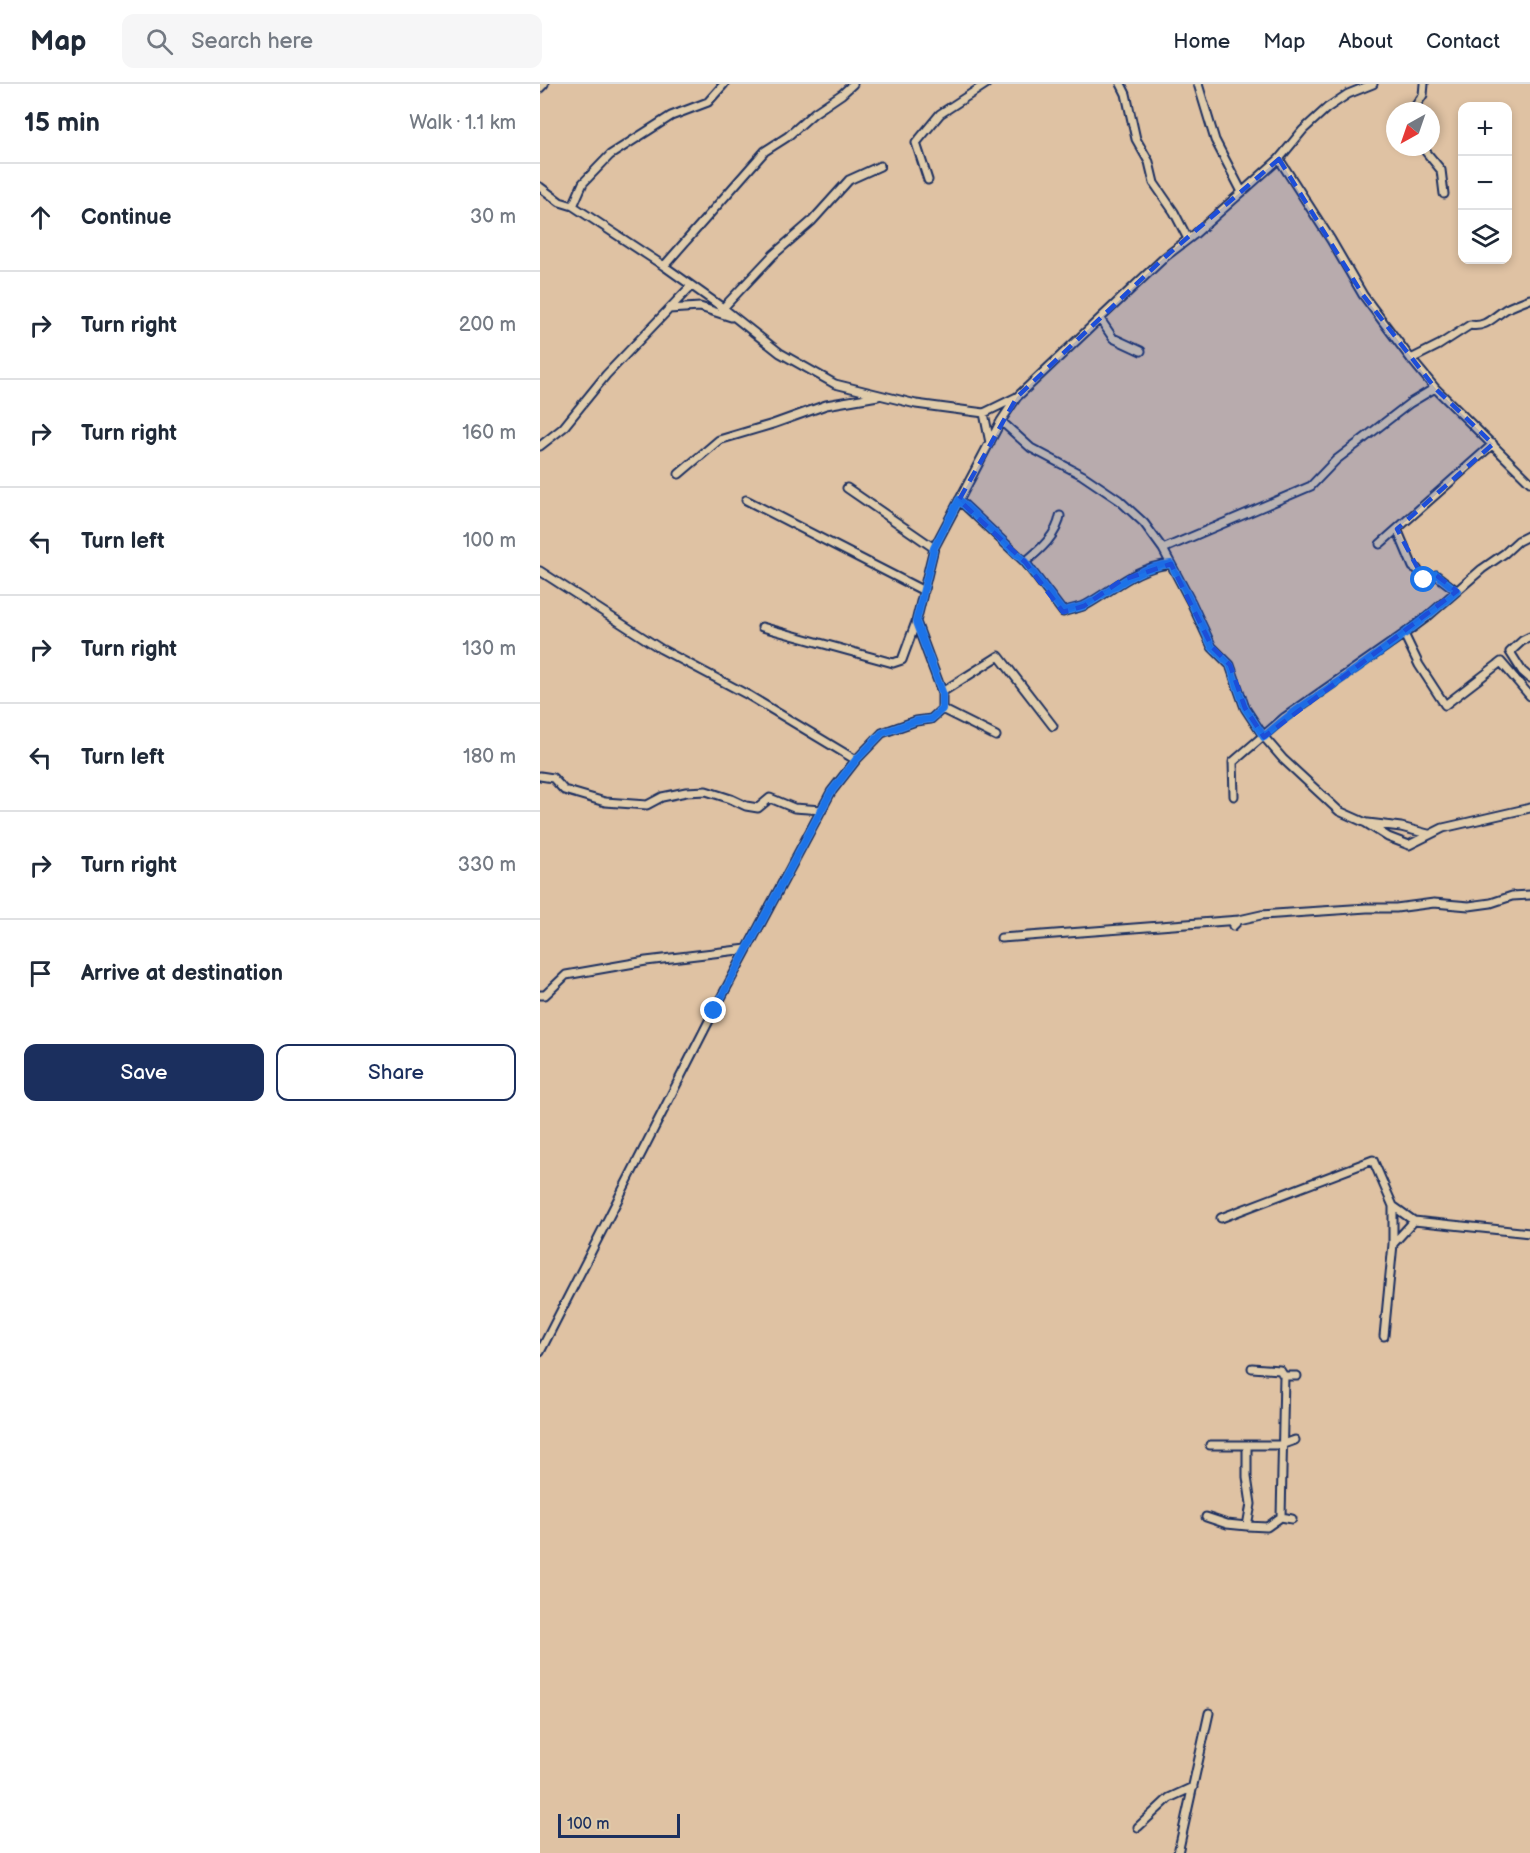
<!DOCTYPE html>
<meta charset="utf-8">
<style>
body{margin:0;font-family:"Balsamiq Sans",sans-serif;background:#f6f6f7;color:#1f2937}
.controls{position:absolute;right:18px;top:18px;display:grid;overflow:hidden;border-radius:12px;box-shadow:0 3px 9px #0003}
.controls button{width:54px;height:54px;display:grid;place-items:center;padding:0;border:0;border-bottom:2px solid #e0e1e3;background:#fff;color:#1f2937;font:30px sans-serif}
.compass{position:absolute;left:846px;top:18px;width:54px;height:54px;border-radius:50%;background:#fff;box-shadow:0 3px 9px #0003;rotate:220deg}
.scale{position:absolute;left:18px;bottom:15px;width:122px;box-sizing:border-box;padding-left:6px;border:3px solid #1b2f5e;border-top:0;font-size:16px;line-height:21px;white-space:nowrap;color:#1b2f5e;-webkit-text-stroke:4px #e0ccab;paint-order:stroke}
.stop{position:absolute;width:18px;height:18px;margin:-14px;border:4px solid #1a73e8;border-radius:50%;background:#fff}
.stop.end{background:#1a73e8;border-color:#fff;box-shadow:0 2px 6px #0008}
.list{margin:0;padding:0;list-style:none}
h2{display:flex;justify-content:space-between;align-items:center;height:78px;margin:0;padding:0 24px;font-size:26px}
h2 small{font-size:20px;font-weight:400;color:#747a83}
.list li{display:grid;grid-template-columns:39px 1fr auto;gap:18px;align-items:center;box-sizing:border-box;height:108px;padding:0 24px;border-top:2px solid #e0e1e3}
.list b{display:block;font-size:22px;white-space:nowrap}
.list em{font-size:20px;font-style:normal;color:#747a83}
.actions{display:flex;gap:12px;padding:18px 24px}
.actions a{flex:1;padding:14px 0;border:2px solid #1b2f5e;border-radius:12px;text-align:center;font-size:21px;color:#1b2f5e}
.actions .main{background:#1b2f5e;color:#fff}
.icon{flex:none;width:33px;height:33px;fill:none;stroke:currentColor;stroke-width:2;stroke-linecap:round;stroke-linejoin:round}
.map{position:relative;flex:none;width:990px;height:1769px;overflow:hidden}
header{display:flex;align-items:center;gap:36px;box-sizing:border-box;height:84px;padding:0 30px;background:#fff;border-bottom:2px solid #e0e1e3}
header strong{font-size:28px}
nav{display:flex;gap:33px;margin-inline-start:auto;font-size:21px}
.search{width:420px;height:54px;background:#f6f6f7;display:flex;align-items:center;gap:15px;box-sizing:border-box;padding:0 21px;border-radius:12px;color:#747a83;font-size:22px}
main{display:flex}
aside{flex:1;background:#fff}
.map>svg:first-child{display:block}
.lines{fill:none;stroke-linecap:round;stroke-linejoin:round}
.minor-casing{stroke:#1b2f5e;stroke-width:11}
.minor{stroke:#e0ccab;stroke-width:7}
.route{stroke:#1a73e8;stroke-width:8}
.marked{fill:#1d4ed8;fill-opacity:0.2;stroke:#1d4ed8;stroke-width:4.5;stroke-dasharray:12 8;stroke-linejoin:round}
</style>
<header>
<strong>Map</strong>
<div class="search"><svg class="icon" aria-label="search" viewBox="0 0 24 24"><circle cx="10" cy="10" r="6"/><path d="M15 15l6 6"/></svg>Search here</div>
<nav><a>Home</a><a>Map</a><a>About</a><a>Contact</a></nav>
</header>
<main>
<aside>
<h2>15 min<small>Walk · 1.1 km</small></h2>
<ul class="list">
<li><svg class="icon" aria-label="ahead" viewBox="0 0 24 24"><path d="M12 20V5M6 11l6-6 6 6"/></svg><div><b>Continue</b></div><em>30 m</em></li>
<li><svg class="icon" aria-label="right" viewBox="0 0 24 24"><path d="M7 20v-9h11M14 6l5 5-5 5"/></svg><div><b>Turn right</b></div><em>200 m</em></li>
<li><svg class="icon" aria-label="right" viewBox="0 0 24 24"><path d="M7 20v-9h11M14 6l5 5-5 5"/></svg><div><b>Turn right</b></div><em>160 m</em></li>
<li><svg class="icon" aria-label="left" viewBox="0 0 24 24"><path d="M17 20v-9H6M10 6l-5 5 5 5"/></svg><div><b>Turn left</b></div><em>100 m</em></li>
<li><svg class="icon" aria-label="right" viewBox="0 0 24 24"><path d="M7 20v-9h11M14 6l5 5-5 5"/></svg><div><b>Turn right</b></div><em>130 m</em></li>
<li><svg class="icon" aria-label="left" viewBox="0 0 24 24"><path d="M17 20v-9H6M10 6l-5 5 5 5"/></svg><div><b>Turn left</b></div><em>180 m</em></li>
<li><svg class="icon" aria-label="right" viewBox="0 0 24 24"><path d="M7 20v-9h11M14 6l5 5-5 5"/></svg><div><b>Turn right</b></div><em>330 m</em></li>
<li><svg class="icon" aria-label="arrive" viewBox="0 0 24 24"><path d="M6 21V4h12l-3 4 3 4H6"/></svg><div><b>Arrive at destination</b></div></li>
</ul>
<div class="actions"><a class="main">Save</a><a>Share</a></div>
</aside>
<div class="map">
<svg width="990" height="1769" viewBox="0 0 990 1769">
<rect width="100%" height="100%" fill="#dfc2a3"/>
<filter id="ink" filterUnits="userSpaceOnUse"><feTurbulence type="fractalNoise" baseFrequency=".0167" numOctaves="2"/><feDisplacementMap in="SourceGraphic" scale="12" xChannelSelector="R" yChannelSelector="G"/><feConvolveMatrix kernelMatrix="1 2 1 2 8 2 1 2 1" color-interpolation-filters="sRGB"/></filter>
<g filter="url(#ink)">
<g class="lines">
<defs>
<path id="minor" d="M581 0 586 10 596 55 609 78 614 99 634 128 648 155
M658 0 675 56 702 108
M0 4 4 0
M872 27 883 11 884 0
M882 63 901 86 904 110
M739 75 791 156 823 211 871 275 895 304 990 398
M388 96 376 59 400 30 446 0
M0 103 20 118 33 122 124 182 183 224 240 269 295 300 376 320 444 329 477 313 625 173 655 150 739 75 763 46 787 24 808 10 833 0
M33 122 43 99 70 71 131 32 168 18 184 0
M124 182 225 67 247 53 274 29 302 10 313 0
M183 224 233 171 272 137 309 96 340 82
M129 225 160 223 191 233
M560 235 573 254 601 267
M871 275 899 261 930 241C946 244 953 233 966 225 974 221 982 218 990 215
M444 329 450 359
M461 337 491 364 542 391 579 416 604 439 623 465 651 518 672 563 690 581 705 624 724 653 743 675 799 727 826 739 848 753 869 761 903 744 990 724
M0 362 23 344 66 291 151 202
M139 390 179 356 233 340 286 321 338 312
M307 404 394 464
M206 416 384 507
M419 416 485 478 523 528C530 525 539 524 546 521 575 505 595 483 631 480
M857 445 873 483 877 485 884 496 887 497 896 491 917 507
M840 460 953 360
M623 465 771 402 796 376 870 319 895 304
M485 478C500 466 517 451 520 432
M0 487 121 565 208 611 316 676
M222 543 353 579 362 576 376 538
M864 550 879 581 905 621 961 578 990 612
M990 553 982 557 970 568 982 587 990 594
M402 608 459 572 513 642
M402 625 456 652
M0 692 13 694 24 706 65 718 107 721 122 713 146 708 166 707 191 715 206 722 218 724 230 714 254 724 282 726
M694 712 693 678 745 633 864 550 887 533 942 485 965 469 978 457 990 451
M828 739 861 743 888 750
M693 842 699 836 721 831 827 824H856L894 819 929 822 951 819 972 812 990 811
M461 854 699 836
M0 911H5L26 891 106 877 207 865
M853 1122 874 1137 990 1149
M681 1134 833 1076 853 1122V1160L844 1252
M853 1160 874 1137
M0 1268 174 927 291 708 316 676 342 649 376 637 391 635 402 625V608L376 538 394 464 461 337 477 313
M712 1284 740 1286 744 1292
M670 1361H741L755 1356
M666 1433 687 1440 707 1442 711 1420 707 1393V1361
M741 1433 744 1292H757
M707 1442 727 1443 741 1433 752 1435
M598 1743 629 1714 653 1703
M638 1769 669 1629"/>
</defs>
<use href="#minor" class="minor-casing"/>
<use href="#minor" class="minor"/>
</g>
</g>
<g class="lines" filter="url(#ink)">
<path class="route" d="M174 927 291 708 316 676 342 649 376 637 391 635 402 625V608L376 538 394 464 419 416 485 478 523 528C530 525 539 524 546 521 575 505 595 483 631 480L651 518 672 563 690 581 705 624 724 653C755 624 791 604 825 579 857 556 888 533 917 507L896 490 887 497 884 496"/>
</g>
<path class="marked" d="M739 75 823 211 895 304 953 360 857 445 885 498 896 491 917 507 724 653 705 624 690 581 672 563 631 480 582 496 544 522 523 528 485 478 419 416 477 313 625 173Z"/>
</svg>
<div class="controls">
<button>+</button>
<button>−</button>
<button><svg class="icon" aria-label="layers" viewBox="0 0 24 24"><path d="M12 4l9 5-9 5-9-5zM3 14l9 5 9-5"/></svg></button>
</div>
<svg class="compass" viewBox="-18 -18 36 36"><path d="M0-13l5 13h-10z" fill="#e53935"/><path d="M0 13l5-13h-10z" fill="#747a83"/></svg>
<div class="scale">100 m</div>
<div class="stop" style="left:884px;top:496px"></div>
<div class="stop end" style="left:174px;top:927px"></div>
</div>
</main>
